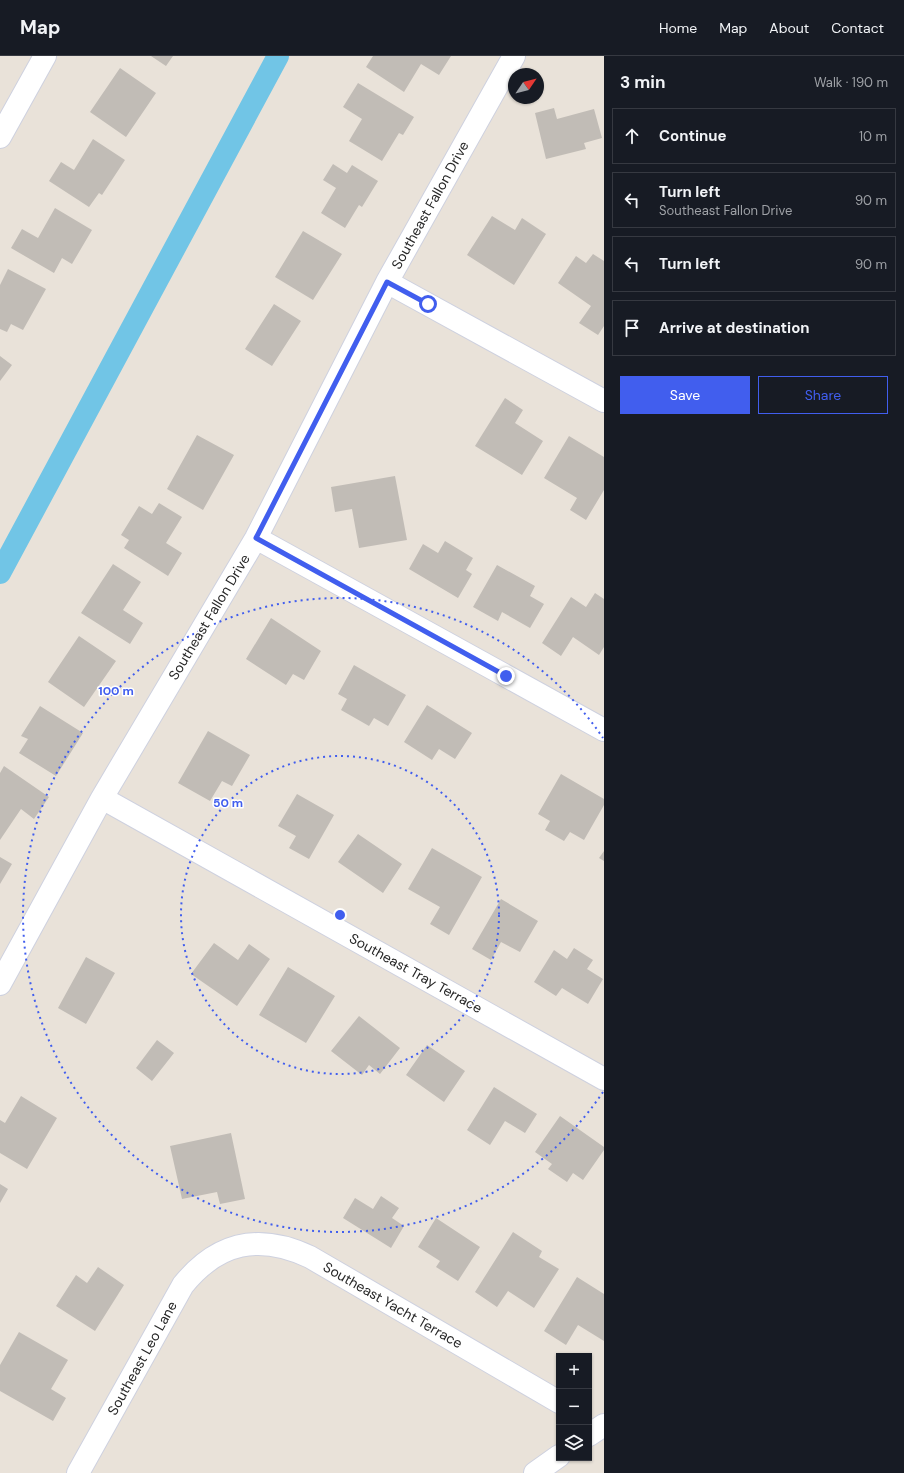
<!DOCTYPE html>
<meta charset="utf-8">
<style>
body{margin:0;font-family:"DM Sans",sans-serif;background:#20242c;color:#f1f3f6}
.controls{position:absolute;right:12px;bottom:12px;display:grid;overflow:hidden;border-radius:0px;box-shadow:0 1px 3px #0004}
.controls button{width:36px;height:36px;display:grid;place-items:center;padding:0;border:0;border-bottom:1px solid #363941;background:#171b24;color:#f1f3f6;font:20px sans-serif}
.compass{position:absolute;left:508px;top:12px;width:36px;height:36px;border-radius:50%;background:#171b24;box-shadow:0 1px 3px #0004;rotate:55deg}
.stop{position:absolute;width:12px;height:12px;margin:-9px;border:3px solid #415eee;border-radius:50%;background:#fff}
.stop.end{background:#415eee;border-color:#fff;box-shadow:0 1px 4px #0008}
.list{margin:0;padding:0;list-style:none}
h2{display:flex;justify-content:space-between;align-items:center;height:52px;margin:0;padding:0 16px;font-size:17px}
h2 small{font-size:13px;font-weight:400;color:#9ea1a6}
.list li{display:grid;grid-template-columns:26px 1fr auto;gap:12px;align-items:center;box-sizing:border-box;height:56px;margin:0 8px 8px;padding:0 8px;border:1px solid #363941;border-radius:0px}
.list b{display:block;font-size:15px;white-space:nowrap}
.list p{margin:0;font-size:13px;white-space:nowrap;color:#9ea1a6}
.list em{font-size:13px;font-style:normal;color:#9ea1a6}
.actions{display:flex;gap:8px;padding:12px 16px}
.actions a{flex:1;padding:9px 0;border:1px solid #415eee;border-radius:0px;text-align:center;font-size:14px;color:#415eee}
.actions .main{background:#415eee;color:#fff}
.icon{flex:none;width:22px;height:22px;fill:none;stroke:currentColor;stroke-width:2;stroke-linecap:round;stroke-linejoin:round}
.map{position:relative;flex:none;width:604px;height:1417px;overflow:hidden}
header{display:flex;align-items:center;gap:24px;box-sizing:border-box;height:56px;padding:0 20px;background:#171b24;border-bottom:1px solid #363941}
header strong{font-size:19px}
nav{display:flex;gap:22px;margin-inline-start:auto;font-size:14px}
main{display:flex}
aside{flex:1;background:#171b24}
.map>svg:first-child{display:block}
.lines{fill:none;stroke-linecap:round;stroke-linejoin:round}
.canal{stroke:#71c5e6;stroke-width:22}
.building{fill:#c1bcb6}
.minor-casing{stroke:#ced1df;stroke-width:24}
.minor{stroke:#fff;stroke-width:22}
.route{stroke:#415eee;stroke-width:5}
.ring{fill:none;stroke:#415eee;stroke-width:2;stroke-dasharray:2 4}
.labels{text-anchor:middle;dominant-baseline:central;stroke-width:3;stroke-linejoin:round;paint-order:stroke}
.street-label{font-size:14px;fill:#272727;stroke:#fff}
.centre{fill:#415eee;stroke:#fff;stroke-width:2}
.ring-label{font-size:12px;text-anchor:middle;font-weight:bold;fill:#415eee;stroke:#fff;stroke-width:3;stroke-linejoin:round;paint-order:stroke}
</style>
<header>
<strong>Map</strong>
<nav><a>Home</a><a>Map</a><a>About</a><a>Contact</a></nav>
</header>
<main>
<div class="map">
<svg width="604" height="1417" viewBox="0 0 604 1417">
<rect width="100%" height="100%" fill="#e9e2d9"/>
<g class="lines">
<path class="canal" d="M0 517 278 0"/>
</g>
<path class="building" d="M151 0H173L166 10Z
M373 0H451L439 19 421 8 404 36 366 11Z
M120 12 156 37 126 81 90 56Z
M358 27 414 61 403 79 399 77 382 105 349 85 362 63 343 51Z
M554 52 557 63 594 53 602 82 584 87 586 93 546 103 535 57Z
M93 83 125 104 102 139 99 137 89 151 49 125 61 106 74 114Z
M333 108 347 117 352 109 378 125 362 151 359 149 345 172 321 157 336 132 323 124Z
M55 152 92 174 72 208 62 202 54 217 11 192 22 173 38 182Z
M492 160 515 174 522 162 546 178 514 229 467 199Z
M303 175 342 198 313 244 275 221Z
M593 198 604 205V270L598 279 579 267 591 250 558 227 576 200 586 207Z
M8 213 46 233 23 274 11 268 7 276 0 273V229Z
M274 248 301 265 272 310 245 293Z
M0 300 12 309 0 325Z
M505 342 523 354 515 367 543 385 522 419 475 390Z
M197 379 234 399 203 454 167 433Z
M569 380 604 401V434L586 464 570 454 577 442 544 422Z
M395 420 407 484 359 492 352 453 335 456 331 431Z
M159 447 182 461 166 487 182 497 168 520 124 492 129 484 121 479 139 450 152 458Z
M445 485 473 502 466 514 472 518 458 542 409 513 423 488 438 497Z
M113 508 141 526 123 554 143 567 130 588 81 557Z
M497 509 535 530 530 540 544 548 530 572 502 556 498 565 473 551Z
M595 537 604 543V591L599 599 573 581 561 600 542 587 571 541 586 551Z
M271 562 321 595 304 624 293 618 286 629 246 603Z
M79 580 116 605 84 651 48 626Z
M354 609 406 639 388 670 374 662 369 670 341 654 347 643 338 638Z
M427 649 472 677 455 703 439 693 432 704 404 686Z
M40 650 83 677 56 720 19 697 28 683 21 680Z
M208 675 250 699 232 730 222 725 210 745 178 727Z
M4 710 49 741 34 763 21 753 0 784V717Z
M561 718 604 743V749L584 784 570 776 564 785 545 774 550 765 538 758Z
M297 738 334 759 309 803 289 792 296 780 278 770Z
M358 778 402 808 383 837 338 806Z
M432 792 482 821 449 879 430 868 440 851 408 833Z
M604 795V805L599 802Z
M0 801 12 808 0 828Z
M501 843 538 865 520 896 501 886 491 904 472 893Z
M214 887 238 904 249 888 270 903 237 950 191 918Z
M574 892 593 904 587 913 603 923 588 948 562 932 556 940 534 926 554 894 567 903Z
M86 901 115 917 86 968 58 952Z
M288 911 335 940 306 987 259 959Z
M359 960 400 992 380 1018 369 1009 362 1019 331 995Z
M157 984 174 997 152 1025 136 1012Z
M427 989 465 1015 444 1046 406 1019Z
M494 1031 537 1058 525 1077 505 1065 490 1089 467 1074Z
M21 1040 57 1062 27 1113 0 1097V1064L5 1067Z
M560 1060 604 1091V1094L583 1124 573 1117 567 1126 548 1113 552 1108 535 1096Z
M231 1077 245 1143 220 1148 217 1136 182 1143 170 1090Z
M0 1128 8 1133 0 1147Z
M381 1140 399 1152 392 1162 404 1170 391 1192 343 1162 355 1142 373 1153Z
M436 1162 480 1191 458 1225 436 1211 440 1205 418 1191Z
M513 1176 542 1195 539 1201 559 1213 534 1252 508 1235 497 1251 475 1236Z
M98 1211 124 1229 95 1275 56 1250 76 1219 87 1227Z
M577 1221 604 1238V1285L578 1269 566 1289 544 1275Z
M19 1276 68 1304 51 1333 66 1342 53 1365 0 1335V1309Z"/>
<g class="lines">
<defs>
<path id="minor" d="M0 81 45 0
M387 226 604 345
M256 482 604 674
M102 742 604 1023
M0 928 102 742 256 482 387 226 514 0
M589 1379 604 1369
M78 1417 183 1229C218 1186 259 1177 310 1201L559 1346
M535 1417 559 1400"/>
</defs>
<use href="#minor" class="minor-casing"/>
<use href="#minor" class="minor"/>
</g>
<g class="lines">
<path class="route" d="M428 248 387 226 256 482 506 620"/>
</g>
<g class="ring">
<circle cx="340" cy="859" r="159"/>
<path d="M603 1036A317 317 0 1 1 603 682"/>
</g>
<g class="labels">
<g class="street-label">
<text transform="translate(430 149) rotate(-61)">Southeast Fallon Drive</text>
<text transform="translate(209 561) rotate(-59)">Southeast Fallon Drive</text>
<text transform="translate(416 917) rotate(29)">Southeast Tray Terrace</text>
<text transform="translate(393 1249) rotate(30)">Southeast Yacht Terrace</text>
<text transform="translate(142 1302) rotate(-61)">Southeast Leo Lane</text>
</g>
</g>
<circle cx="340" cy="859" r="6" class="centre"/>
<g class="ring-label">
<text x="116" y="639">100 m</text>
<text x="228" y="751">50 m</text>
</g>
</svg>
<div class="controls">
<button>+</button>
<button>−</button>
<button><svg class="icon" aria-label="layers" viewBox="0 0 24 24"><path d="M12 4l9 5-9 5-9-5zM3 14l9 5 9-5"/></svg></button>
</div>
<svg class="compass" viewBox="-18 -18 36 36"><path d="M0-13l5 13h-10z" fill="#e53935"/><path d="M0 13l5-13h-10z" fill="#9ea1a6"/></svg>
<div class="stop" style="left:428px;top:248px"></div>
<div class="stop end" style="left:506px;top:620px"></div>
</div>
<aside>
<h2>3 min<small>Walk · 190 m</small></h2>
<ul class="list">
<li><svg class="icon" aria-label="ahead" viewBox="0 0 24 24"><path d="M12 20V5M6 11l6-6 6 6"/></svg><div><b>Continue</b></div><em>10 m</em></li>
<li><svg class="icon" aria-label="left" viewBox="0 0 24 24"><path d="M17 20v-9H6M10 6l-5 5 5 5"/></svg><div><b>Turn left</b><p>Southeast Fallon Drive</p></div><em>90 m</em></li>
<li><svg class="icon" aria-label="left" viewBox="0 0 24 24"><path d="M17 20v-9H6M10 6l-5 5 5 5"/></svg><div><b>Turn left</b></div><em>90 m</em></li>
<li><svg class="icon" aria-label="arrive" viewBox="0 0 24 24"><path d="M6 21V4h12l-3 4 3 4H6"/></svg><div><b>Arrive at destination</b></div></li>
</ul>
<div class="actions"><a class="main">Save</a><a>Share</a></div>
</aside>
</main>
